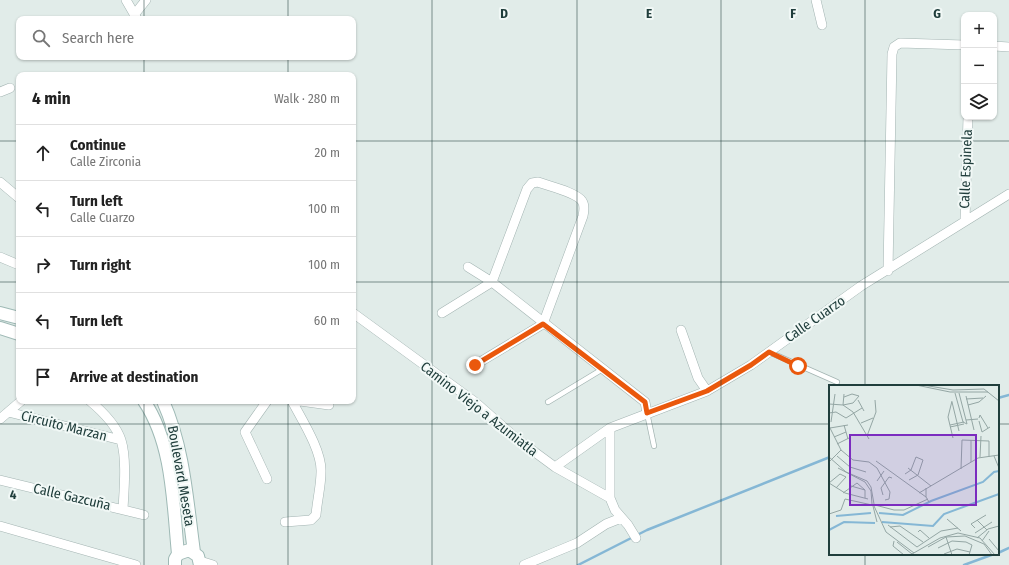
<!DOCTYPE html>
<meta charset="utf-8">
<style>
body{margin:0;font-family:"Fira Sans Condensed",sans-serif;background:#f6f6f6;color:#222}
.controls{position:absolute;right:12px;top:12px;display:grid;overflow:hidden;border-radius:8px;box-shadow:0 1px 3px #0004}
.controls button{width:36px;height:36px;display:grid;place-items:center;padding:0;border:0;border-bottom:1px solid #e0e0e0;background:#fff;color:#222;font:20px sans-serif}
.stop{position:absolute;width:12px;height:12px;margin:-9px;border:3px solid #ea580c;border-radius:50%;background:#fff}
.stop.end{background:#ea580c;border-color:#fff;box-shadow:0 1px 4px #0008}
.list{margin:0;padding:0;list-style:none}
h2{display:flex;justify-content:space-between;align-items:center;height:52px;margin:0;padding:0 16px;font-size:17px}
h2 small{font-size:13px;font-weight:400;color:#767676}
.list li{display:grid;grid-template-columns:26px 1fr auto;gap:12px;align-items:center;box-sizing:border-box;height:56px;padding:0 16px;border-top:1px solid #e0e0e0}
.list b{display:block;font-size:15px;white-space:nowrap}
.list p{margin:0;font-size:13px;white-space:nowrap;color:#767676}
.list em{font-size:13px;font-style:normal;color:#767676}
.icon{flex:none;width:22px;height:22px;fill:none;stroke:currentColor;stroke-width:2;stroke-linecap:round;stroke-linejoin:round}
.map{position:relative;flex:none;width:1009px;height:565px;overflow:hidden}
.search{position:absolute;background:#fff;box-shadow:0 1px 3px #0004;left:16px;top:16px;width:340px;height:44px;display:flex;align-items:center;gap:10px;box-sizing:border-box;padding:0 14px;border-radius:8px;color:#767676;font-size:15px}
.panel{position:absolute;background:#fff;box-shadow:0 1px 3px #0004;left:16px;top:72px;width:340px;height:332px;border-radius:8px}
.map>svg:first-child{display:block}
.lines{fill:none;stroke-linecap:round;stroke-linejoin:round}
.stream{stroke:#85b7d5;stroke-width:2.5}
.lane-casing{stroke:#a3b4b2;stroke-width:6}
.street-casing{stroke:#a3b4b2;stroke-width:10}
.secondary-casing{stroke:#9eb9b5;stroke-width:14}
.lane{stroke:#fff;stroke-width:4.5}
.street{stroke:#fff;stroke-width:9}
.secondary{stroke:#fff;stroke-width:12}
.route{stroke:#ea580c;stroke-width:5}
.grid{fill:none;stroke:#203e3c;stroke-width:1;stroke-opacity:0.55}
.labels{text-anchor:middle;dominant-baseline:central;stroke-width:4;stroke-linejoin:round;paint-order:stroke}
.street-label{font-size:14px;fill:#203e3c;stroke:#f1f8f6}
.inset-river{fill:none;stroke:#85b7d5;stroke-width:2}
.inset-road{fill:none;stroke:#94a6a4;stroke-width:1}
.view{fill:#7b2cbf;fill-opacity:0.15;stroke:#7b2cbf;stroke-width:2}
.inset-edge{fill:none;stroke:#203e3c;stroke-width:2}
.grid-label{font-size:13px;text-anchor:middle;font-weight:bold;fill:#203e3c;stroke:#f1f8f6;stroke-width:4;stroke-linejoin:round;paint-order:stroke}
</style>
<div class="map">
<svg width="1009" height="565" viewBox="0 0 1009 565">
<rect width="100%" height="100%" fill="#e1ece9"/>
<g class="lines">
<path class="stream" d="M998 398 1009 395
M998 553 1009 548
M578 565 647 530 830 457
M964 565 994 554"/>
<defs>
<path id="lane" d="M769 352 837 382
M548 402 601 370
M647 413 654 446"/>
<path id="street" d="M126 0 137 19
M816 0 822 25
M134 15 146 0
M994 46 1009 47
M0 92 10 88
M0 182 19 198
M965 221 968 117
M0 257 19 265
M468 267 492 282 645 402 647 413
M888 271 892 54 894 47 900 43 964 45
M353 313 475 402 517 439 555 467 610 498
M442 313 492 282 527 189 532 183 538 182C548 186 576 192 582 201 585 205 584 211 583 216L543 324 475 365
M681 330 698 378 707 391
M90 401C102 411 116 425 121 440 127 459 124 490 123 509
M267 401 245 432 267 479
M300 401 329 405
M8 412 121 440
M0 419 21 401
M610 428V498L615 510 628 525 636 538
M555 467 610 428 707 391 751 365 861 286 1009 194
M0 480 144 515
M285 522 311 520 316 515C317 501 321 486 321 472 322 451 302 420 292 401
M0 526 136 565
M200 561 213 565
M524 565 577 543 606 524 621 518"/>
<path id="secondary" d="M0 313 19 318
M0 328 19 334
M144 401C173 444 173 503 178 554
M163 401C184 448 187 501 194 552
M175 565V559L178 554 189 550 198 556 200 565"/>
</defs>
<use href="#lane" class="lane-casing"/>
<use href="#street" class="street-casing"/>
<use href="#secondary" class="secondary-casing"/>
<use href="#lane" class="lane"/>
<use href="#street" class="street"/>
<use href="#secondary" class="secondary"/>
</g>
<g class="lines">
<path class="route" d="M475 365 543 324 645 402 647 413 707 391 751 365 769 352 798 366"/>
</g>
<path class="grid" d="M144 0V19M288 0V19M432 0V565M577 0V565M721 0V565M865 0V386M144 57V75M288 57V75M0 141H19M353 141H1009M0 282H19M353 282H1009M144 401V565M288 401V565M0 424H830M998 424H1009M865 554V565"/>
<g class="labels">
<g class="street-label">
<text transform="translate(966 169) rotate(-88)">Calle Espinela</text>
<text transform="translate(815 319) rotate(-35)">Calle Cuarzo</text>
<text transform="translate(479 409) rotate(38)">Camino Viejo a Azumiatla</text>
<text transform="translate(64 426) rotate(14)">Circuito Marzan</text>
<text transform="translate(181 476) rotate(80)">Boulevard Meseta</text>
<text transform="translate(72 497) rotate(13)">Calle Gazcuña</text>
</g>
</g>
<g transform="translate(829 385)">
<rect width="170" height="170" fill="#e1ece9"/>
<path class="inset-river" d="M50 128 74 130 102 116 154 97 165 87 170 86M7 131 42 128M53 137 104 141 115 129 170 109M0 145 15 137 46 138"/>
<path class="inset-road" d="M87 0 121 7H159M94 0 124 5 155 4 170 16M126 8 134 37M130 8 138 39 134 37M137 11 145 45M15 12 23 9 30 11 24 18 14 20 15 9M137 14 154 13M29 15 35 26M123 16 119 32 124 53M123 17 130 46M0 19 14 20 24 27 40 54M139 20 150 17 157 11M0 28 7 27 17 33 33 23M150 33 151 30 159 43M137 35 149 34M150 36 153 47 161 42M2 37 6 9M32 38 44 33M15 40 19 54M121 40 135 37M0 41 12 65 24 75 40 77 48 83 61 107 60 114 56 115M121 42 135 39M1 43 19 40M38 51 47 27 46 15M5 52 17 47M8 59 20 53M8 71 21 82 37 87M165 71 170 83M0 72 17 87 38 96 42 102 45 119M151 72 152 51M1 76 12 65M47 76 97 112M142 77V55M9 83 36 97 42 106 43 119M79 83 102 101M132 84 133 55 160 56V72M76 89 82 85 87 72 94 75 89 90 80 95M48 96 55 86M0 98 16 108 39 114M0 98 11 89 17 92 7 103M22 101 36 105M97 103V112L100 117M14 108 28 98 36 105V113M90 108 149 73 170 70M54 110 52 103 60 92 63 93M46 120 65 125H75L99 114M44 121 48 137M45 121 57 147 85 168M0 129 12 125 16 114 43 120M118 134 132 146M148 135 158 145M59 140 88 162 112 146 129 143M61 142 71 141 94 157M146 143 142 139 157 130M89 147 91 145 100 153M146 148 163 137M117 152 123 170M148 153 159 144 170 141M160 154 170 166M65 156 64 161 75 170M153 156 160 146M68 157 83 169M99 162 117 152 136 151 155 159 163 170M109 163 123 156 137 157 143 160 140 170M83 169 111 153 129 148 151 153 166 170M115 169 128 164 141 167"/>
<path class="view" d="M21 50H147V120H21Z"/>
<rect width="170" height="170" class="inset-edge"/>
</g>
<g class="grid-label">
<text x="504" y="18">D</text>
<text x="649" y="18">E</text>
<text x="793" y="18">F</text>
<text x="937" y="18">G</text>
<text x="13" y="499">4</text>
</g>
</svg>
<div class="controls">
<button>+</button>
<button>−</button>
<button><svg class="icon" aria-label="layers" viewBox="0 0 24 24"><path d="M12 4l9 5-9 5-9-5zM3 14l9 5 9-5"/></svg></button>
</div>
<div class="stop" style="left:798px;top:366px"></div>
<div class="stop end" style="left:475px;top:365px"></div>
<div class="search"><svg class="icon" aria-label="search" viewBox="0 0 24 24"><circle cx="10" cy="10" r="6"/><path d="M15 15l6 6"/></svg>Search here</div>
<section class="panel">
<h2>4 min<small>Walk · 280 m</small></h2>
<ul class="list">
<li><svg class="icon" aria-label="ahead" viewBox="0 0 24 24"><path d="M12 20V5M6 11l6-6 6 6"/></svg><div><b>Continue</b><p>Calle Zirconia</p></div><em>20 m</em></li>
<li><svg class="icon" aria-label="left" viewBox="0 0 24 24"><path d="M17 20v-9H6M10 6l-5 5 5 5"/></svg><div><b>Turn left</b><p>Calle Cuarzo</p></div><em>100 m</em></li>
<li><svg class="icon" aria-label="right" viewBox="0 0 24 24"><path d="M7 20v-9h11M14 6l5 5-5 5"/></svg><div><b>Turn right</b></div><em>100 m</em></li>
<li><svg class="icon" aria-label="left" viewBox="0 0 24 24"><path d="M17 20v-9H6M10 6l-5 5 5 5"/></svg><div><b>Turn left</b></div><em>60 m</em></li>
<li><svg class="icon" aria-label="arrive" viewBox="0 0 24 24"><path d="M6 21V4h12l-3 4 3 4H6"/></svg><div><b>Arrive at destination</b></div></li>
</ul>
</section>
</div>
